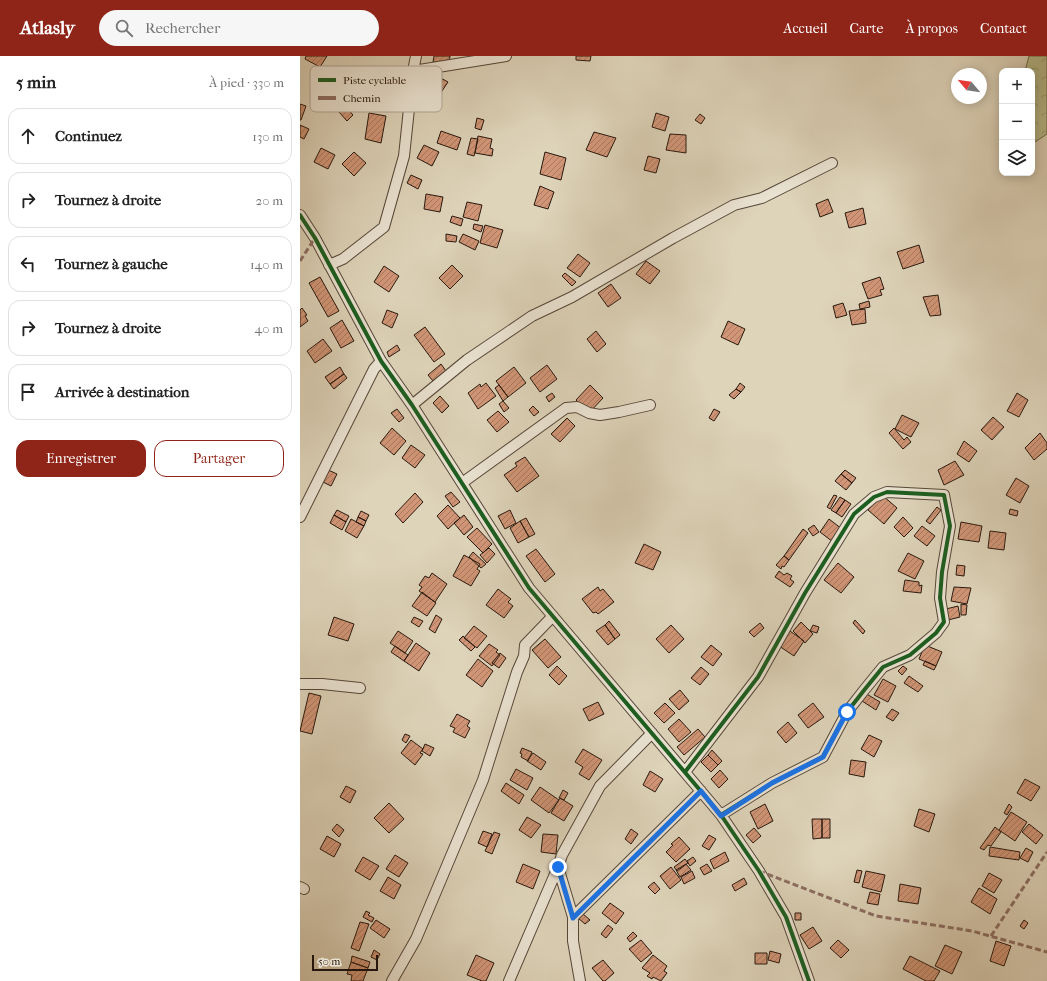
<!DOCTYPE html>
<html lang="fr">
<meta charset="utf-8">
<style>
body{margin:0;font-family:"IM FELL French Canon",serif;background:#f6f6f6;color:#222}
.controls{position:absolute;right:12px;top:12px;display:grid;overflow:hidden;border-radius:8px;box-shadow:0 2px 10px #0003}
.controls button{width:36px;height:36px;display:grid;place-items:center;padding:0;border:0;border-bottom:1px solid #e0e0e0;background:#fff;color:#222;font:20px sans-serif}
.compass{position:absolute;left:651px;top:12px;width:36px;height:36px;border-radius:50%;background:#fff;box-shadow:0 2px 10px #0003;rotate:299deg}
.scale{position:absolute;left:12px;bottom:10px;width:66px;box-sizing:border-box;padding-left:4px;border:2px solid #29180e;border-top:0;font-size:11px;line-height:14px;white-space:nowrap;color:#29180e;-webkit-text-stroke:3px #eae3d2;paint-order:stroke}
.stop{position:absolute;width:12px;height:12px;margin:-9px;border:3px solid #1a73e8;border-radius:50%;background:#fff}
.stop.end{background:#1a73e8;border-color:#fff;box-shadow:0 1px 4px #0008}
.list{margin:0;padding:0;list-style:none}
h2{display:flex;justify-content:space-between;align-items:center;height:52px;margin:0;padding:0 16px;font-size:17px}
h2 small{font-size:13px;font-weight:400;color:#767676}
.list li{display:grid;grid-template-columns:26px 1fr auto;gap:12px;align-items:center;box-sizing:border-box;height:56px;margin:0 8px 8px;padding:0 8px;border:1px solid #e0e0e0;border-radius:12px}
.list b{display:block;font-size:15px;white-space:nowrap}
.list em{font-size:13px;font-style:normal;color:#767676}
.actions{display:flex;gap:8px;padding:12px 16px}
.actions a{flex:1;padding:9px 0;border:1px solid #8f2418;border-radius:12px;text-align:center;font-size:14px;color:#8f2418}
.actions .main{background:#8f2418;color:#fff}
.icon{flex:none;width:22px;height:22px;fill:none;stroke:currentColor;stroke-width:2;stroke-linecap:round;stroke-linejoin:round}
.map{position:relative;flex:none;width:747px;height:925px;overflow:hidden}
header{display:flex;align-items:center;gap:24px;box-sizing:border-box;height:56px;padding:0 20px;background:#8f2418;color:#fff}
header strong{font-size:19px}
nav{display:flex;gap:22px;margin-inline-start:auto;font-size:14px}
.search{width:280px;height:36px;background:#f6f6f6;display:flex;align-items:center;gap:10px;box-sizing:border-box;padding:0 14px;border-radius:22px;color:#767676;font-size:15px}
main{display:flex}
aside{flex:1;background:#fff}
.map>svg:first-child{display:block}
.forest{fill:url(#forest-crowns);stroke:#706a4c}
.building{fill:url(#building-hatch);stroke:#29180e}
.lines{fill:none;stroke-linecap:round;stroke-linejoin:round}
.street-casing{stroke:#564739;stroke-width:12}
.street{stroke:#eae3d2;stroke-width:10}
.quiet{stroke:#8d6e63;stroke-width:3;stroke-dasharray:6 3;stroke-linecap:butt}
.cycleway-casing{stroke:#eae3d2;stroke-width:6}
.cycleway{stroke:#1b5e20;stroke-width:4}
.route{stroke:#1a73e8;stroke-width:5}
.key{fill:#eae3d2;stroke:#b0a697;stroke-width:1}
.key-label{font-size:11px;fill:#29180e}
</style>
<header>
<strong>Atlasly</strong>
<div class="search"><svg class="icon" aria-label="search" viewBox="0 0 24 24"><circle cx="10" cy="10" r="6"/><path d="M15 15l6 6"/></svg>Rechercher</div>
<nav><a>Accueil</a><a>Carte</a><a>À propos</a><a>Contact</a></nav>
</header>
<main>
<aside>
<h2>5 min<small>À pied · 330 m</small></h2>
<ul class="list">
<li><svg class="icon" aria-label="ahead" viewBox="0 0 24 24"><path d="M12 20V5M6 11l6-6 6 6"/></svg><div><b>Continuez</b></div><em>130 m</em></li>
<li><svg class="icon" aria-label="right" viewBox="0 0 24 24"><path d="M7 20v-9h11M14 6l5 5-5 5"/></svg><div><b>Tournez à droite</b></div><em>20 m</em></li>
<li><svg class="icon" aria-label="left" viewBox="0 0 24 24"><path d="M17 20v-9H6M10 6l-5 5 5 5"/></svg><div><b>Tournez à gauche</b></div><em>140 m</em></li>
<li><svg class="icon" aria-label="right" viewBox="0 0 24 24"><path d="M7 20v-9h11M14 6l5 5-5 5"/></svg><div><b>Tournez à droite</b></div><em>40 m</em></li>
<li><svg class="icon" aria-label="arrive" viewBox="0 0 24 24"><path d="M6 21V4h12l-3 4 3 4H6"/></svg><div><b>Arrivée à destination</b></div></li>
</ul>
<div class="actions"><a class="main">Enregistrer</a><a>Partager</a></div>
</aside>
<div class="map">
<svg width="747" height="925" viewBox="0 0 747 925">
<defs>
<pattern id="forest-crowns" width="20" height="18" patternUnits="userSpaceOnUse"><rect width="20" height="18" fill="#b8bb8b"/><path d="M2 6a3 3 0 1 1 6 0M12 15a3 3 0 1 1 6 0" fill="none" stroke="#9ea077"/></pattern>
<pattern id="building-hatch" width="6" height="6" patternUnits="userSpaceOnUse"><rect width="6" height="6" fill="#d19677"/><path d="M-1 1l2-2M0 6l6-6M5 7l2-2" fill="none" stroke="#aa7960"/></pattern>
</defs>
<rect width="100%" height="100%" fill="#ded4ba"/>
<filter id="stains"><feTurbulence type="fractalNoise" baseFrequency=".005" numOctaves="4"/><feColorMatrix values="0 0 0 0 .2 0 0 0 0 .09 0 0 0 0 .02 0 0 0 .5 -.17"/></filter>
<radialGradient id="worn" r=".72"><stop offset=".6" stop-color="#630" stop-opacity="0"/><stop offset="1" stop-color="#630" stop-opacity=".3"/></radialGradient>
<path class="forest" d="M729 0H747V78L732 88V15H725Z"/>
<path class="building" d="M6 0H27L20 11 5 3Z
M134 0H150L149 7 133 6Z
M276 0H291L290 5 276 4Z
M139 21 148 26 138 41 126 38 129 22Z
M0 48 6 50 1 64H0Z
M46 51 53 59 47 65 39 56Z
M69 57 86 60 81 87 65 83Z
M356 57 369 61 365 75 352 71Z
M400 58 405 62 401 68 395 64Z
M177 62 184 64 181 74 175 72Z
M0 69 9 73 4 83 0 81Z
M141 75 161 82 157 94 137 87Z
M294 76 316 82 307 101 286 94Z
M370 78 386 79V97L366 94Z
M178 80 192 83 190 92 193 93 192 100 175 97Z
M171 82 178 83 174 100 167 98Z
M124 89 139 96 132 110 117 102Z
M21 92 35 99 28 113 14 106Z
M54 96 66 107 54 120 42 108Z
M245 96 266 102 261 124 240 118Z
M348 100 360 103 356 117 344 114Z
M111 119 122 124 118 133 107 127Z
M240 130 254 136 248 153 234 149Z
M126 138 143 141 140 156 124 153Z
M528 143 533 156 520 161 516 148Z
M167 146 182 149 178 165 163 161Z
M563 152 566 168 549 172 545 157Z
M152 160 163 163 161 170 150 166Z
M174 168 183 170 181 176 173 173Z
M185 169 203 174 197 192 180 187Z
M146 178 157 180 156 186 146 185Z
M163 178 179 185 175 194 159 186Z
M619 189 624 206 603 213 597 196Z
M278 198 290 207 280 221 267 212Z
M346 205 360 215 350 228 336 218Z
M152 209 163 220 150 233 139 222Z
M84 210 99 220 89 236 74 226Z
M265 217 276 226 272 230 262 220Z
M20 221 39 255 28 261 9 227Z
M580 221 584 233 580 234 582 239 568 243 562 227Z
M311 228 321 242 308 251 298 237Z
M638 239 641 259 630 260 623 241Z
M569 245 570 251 560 253 559 248Z
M543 247 547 259 536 262 533 250Z
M2 252 7 259 5 260 8 265 0 271V254Z
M565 253 566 267 552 269 549 255Z
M87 254 98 258 92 272 82 267Z
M42 264 54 285 41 292 30 272Z
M428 265 445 273 438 289 421 281Z
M125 271 145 298 134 306 114 279Z
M296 275 306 288 297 296 287 283Z
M23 283 32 295 15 307 7 295Z
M97 289 100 294 89 301 87 296Z
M141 308 146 315 133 325 128 319Z
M247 309 257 323 240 336 230 322Z
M40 311 44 318 30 328 25 321Z
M214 311 226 327 208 341 196 325Z
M44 318 47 322 34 333 30 328Z
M186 327 196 340 178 353 168 337 180 328 181 331Z
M440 327 445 331 441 336 436 333Z
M199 329 208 341 203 345 195 332Z
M290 329 303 342 289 357 276 344Z
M436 333 441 336 434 343 429 339Z
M252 337 255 341 249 346 246 341Z
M717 337 728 344 719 361 707 355Z
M140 340 149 350 142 357 133 347Z
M203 345 209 352 204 356 199 348Z
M233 350 239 356 234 360 229 354Z
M97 353 104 362 99 366 91 357Z
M414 353 420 356 414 365 409 362Z
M198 355 209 366 197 376 187 364Z
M602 359 619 367 611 381 595 373Z
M693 361 704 371 692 384 681 374Z
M267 362 275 370 260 386 251 378Z
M92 372 106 385 94 399 80 387Z
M594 372 604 384 607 381 611 386 603 393 589 377Z
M740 377 747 387V393L734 404 725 392Z
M664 385 677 395 669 406 657 398Z
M111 389 125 399 115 412 102 402Z
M225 401 239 420 217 436 204 419 217 410 215 407Z
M655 405 664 419 644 429 638 414Z
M26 413 37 418 31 430 21 425Z
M545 414 556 422 552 427 541 418Z
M541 418 552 427 546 434 535 425Z
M716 422 729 430 720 447 706 439Z
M151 436 160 446 153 451 145 440Z
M115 437 123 446 103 467 95 458Z
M534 439 537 440 530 453 527 451Z
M582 439 597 452 584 468 568 454Z
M540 441 545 444 536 457 531 454Z
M545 444 551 448 542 461 536 457Z
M148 449 160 462 148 473 137 460Z
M637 451 641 454 630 468 626 465Z
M710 453 718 455 717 460 709 458Z
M37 454 49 460 46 466 34 459Z
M210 454 216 467 205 473 198 460Z
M61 455 69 459 66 465 58 461Z
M34 459 46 466 42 474 30 467Z
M164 459 173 471 164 479 154 467Z
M58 461 66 465 64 470 56 466Z
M603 461 613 472 604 481 594 471Z
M226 462 235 478 229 481 220 465Z
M51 463 64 470 57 482 45 475Z
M529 463 542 473 533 486 520 476Z
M220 465 229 481 218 487 210 472Z
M661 466 682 470 679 486 658 483Z
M514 469 519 476 513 480 508 473Z
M622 470 635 480 627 490 614 480Z
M177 472 192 488 183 497 167 481Z
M503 473 508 477 489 504 484 500Z
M690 475 706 477 704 494 688 492Z
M344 488 361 496 353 514 335 507Z
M189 492 195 498 187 507 180 499Z
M236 493 255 518 245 526 226 500Z
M173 496 186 508 181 512 169 501Z
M608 497 624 505 615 523 598 515Z
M164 499 180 508 177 513 180 515 171 530 153 520Z
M484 500 489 504 484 511 482 510 481 513 476 509Z
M538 507 554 521 541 537 524 524Z
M657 509 665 510 664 520 656 519Z
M479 515 484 519 487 517 492 520 490 523 494 526 490 531 475 521Z
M132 517 147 528 135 546 119 535 122 531 119 529 125 520 129 522Z
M605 524 619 526V530L622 529 621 537 603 535Z
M298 531 300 535 303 533 314 546 298 558 296 556 293 557 282 543Z
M654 531 671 532 667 548 651 545Z
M198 533 211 543 208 546 213 550 204 562 186 549Z
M122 536 136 547 127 560 112 550Z
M661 548 667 549 666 559H661Z
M658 550 660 561 648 564 646 553Z
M136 559 142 563 135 577 129 573Z
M34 561 54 568 48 585 28 579Z
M114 561 123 565 119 571 111 566Z
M555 564 565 575 563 578 553 567Z
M309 565 320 579 315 583 305 569Z
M501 566 513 578 505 587 493 575Z
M460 567 464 572 454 581 449 576Z
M305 569 315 583 308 589 296 575Z
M371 569 384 583 369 597 356 583Z
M513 569 519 571 517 577 510 575Z
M174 570 187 580 177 592 164 582Z
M98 575 113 585 105 597 90 587Z
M490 575 504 585 494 600 479 590Z
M163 580 175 591 171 595 159 584Z
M245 583 261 601 248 612 232 594Z
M116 587 130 597 119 615 104 605Z
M189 588 198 594 196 596 200 599 192 610 179 600Z
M411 589 422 598 413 610 401 601Z
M625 589 642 596 636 610 619 603Z
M95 590 108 599 104 605 91 596Z
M200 597 206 602 199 612 192 607Z
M178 603 193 615 182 631 166 619Z
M625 605 636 610 634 614 623 609Z
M257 610 267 620 259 629 249 619Z
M603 610 607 613 602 619 598 615Z
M401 611 409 618 400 629 391 622Z
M609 620 623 630 618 636 604 627Z
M583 623 596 630 588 646 574 639Z
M380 634 389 645 379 654 369 643Z
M9 637 21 640 12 678 0 675Z
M565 637 580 646 576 654 562 645Z
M298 646 304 658 289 665 283 653Z
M365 647 375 657 364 667 354 657Z
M513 647 524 661 508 672 498 659Z
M592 653 599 657 593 665 586 661Z
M157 658 170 665 167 670 170 672 165 682 153 676 155 672 150 670Z
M379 663 391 676 379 686 368 673Z
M488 666 497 677 486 687 477 676Z
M398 673 405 681 384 699 377 691Z
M105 678 110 680 106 687 102 684Z
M569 679 582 685 574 701 561 693Z
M111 684 123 693 120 697 123 698 115 709 101 697Z
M125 688 134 692 130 700 122 695Z
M222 692 232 696 228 705 221 701 222 698 220 697Z
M283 693 302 704 289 724 279 718 283 711 275 706Z
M412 694 422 705 418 709 408 699Z
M233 697 246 706 241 714 227 705Z
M408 699 418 709 411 716 401 706Z
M551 704 566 706 564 721 549 718Z
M216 713 233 722 227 734 210 724Z
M420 714 428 723 419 732 411 723Z
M350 715 363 723 355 736 343 729Z
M725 723 740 731 731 745 717 737Z
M206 727 224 739 219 748 201 735Z
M46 730 56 735 50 747 40 741Z
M240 731 259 744 249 757 231 744Z
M263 734 268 737 264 744 259 742Z
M260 742 273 750 264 765 251 757Z
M89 747 104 763 89 777 74 762Z
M465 748 473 765 458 773 450 756Z
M709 748 712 751 707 759 704 757Z
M619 753 635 758 629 776 614 770Z
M711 756 727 766 715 785 699 774Z
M227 761 241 769 231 782 219 774Z
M512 763H522V782L513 783Z
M522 763H530V782H522Z
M37 768 44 774 39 781 32 774Z
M729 768 743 779 736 788 722 776Z
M695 771 701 776 691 790 688 789 684 794 680 792Z
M454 772 461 780 453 787 446 779Z
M331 773 338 778 331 788 325 783Z
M183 775 192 778 187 791 178 787Z
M194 776 200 778 192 798 185 795Z
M243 778 258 779 256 798 241 796Z
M409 779 416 783 409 794 402 790Z
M27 780 41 788 34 801 20 793Z
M379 781 390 793 376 806 366 796 373 789 371 788Z
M690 791 720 796 719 804 689 800Z
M726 792 733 796 728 806 720 802Z
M425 796 429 805 414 813 410 804Z
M95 799 108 807 99 821 86 813Z
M63 801 79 810 70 824 55 815Z
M393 801 396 805 390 810 387 805Z
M385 803 388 807 377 815 374 811Z
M223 808 240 815 233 833 216 826Z
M386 808 391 814 380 821 376 814Z
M407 808 412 815 404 819 400 812Z
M371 811 381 824 370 833 360 820Z
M557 814 562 815 559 827 554 826Z
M392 815 395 822 384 828 381 821Z
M566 815 585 819 581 836 562 831Z
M689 817 702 824 694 837 682 830Z
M88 821 101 829 94 843 80 835Z
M444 822 447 828 435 835 432 829Z
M354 826 360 833 355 838 348 831Z
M600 828 621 832 618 848 598 845Z
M679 832 697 843 690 858 671 846Z
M570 836 580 838 578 849 567 847Z
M310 847 324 857 316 868 302 857Z
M66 855 70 857 68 859 74 862 72 866 63 861Z
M282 857 290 864 285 868 278 862Z
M495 857H501V864H495Z
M76 864 90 873 84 882 70 872Z
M724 864 728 867 724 873 720 870Z
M60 866 69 868 59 895 51 892Z
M308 869 313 873 306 882 301 878Z
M513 871 522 885 509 893 500 879Z
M333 876 337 880 330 886 327 882Z
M341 884 352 897 341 906 329 893Z
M538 884 549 894 541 902 530 892Z
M696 885 711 890 704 910 690 905Z
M645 889 662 896 652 918 635 910Z
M74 894 80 898 77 904 71 901Z
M470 895 481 898 479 907 468 904Z
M455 897H467V908H455Z
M176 899 194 907 186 925H182L167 919Z
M353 899 367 910 364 915 367 917 361 925 353 921 352 923 347 920 350 917 342 912Z
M52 900 70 906 68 912 51 906Z
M610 900 640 915 634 925H626L603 913Z
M303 904 314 917 305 925H303L292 912Z
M51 906 68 912 63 925H51L52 919 47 918Z"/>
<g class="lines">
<defs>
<path id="street" d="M113 15 206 0
M0 159 15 182 81 305 112 349 229 532 421 759 459 815 486 861 509 925
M29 209 43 203 84 171 104 100 113 15 116 0
M112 349 167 304 232 260 272 241 373 182 434 149 462 142 532 107
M162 427 266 352 277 351 289 357 300 359 319 356 350 349
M0 461 74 313 81 305
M0 628H22L60 632
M385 716 458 621 505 537 554 458 574 441 587 436 644 439 650 470 642 516 640 542 644 566 636 577 610 599 583 611 565 633 547 656 523 701 472 727 421 759
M258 811 273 861V885L280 925
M0 831 4 833
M273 861 401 735
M92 925 116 883 183 724 217 616 224 600 225 589 253 560
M209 925 258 811 262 799 300 730 352 677"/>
</defs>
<use href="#street" class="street-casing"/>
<use href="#street" class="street"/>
<path class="quiet" d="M0 205 15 182
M459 815 576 860 672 875 747 896
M691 880 747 796"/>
<defs>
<path id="cycleway" d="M0 159 15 182 81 305 112 349 229 532 421 759 459 815 486 861 509 925
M385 716 458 621 505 537 554 458 574 441 587 436 644 439 650 470 642 516 640 542 644 566 636 577 610 599 583 611 565 633 547 656 523 701 472 727 421 759"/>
</defs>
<use href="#cycleway" class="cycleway-casing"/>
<use href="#cycleway" class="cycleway"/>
</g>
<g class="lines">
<path class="route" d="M258 811 273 862 401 735 421 760 472 727 523 701 547 656"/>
</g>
<rect x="10" y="10" width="132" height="46" rx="6" class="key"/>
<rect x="18" y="22" width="18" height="4" fill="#1b5e20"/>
<rect x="18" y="40" width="18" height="4" fill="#8d6e63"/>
<g class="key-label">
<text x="43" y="28">Piste cyclable</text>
<text x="43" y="46">Chemin</text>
</g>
<rect width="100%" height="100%" filter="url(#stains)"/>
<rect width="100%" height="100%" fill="url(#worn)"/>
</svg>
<div class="controls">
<button>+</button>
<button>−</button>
<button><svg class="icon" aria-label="layers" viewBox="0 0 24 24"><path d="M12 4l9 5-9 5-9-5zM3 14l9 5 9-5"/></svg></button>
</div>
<svg class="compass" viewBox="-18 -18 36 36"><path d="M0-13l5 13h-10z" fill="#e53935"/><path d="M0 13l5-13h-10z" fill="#767676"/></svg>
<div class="scale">50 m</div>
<div class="stop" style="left:547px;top:656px"></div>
<div class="stop end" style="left:258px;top:811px"></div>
</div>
</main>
